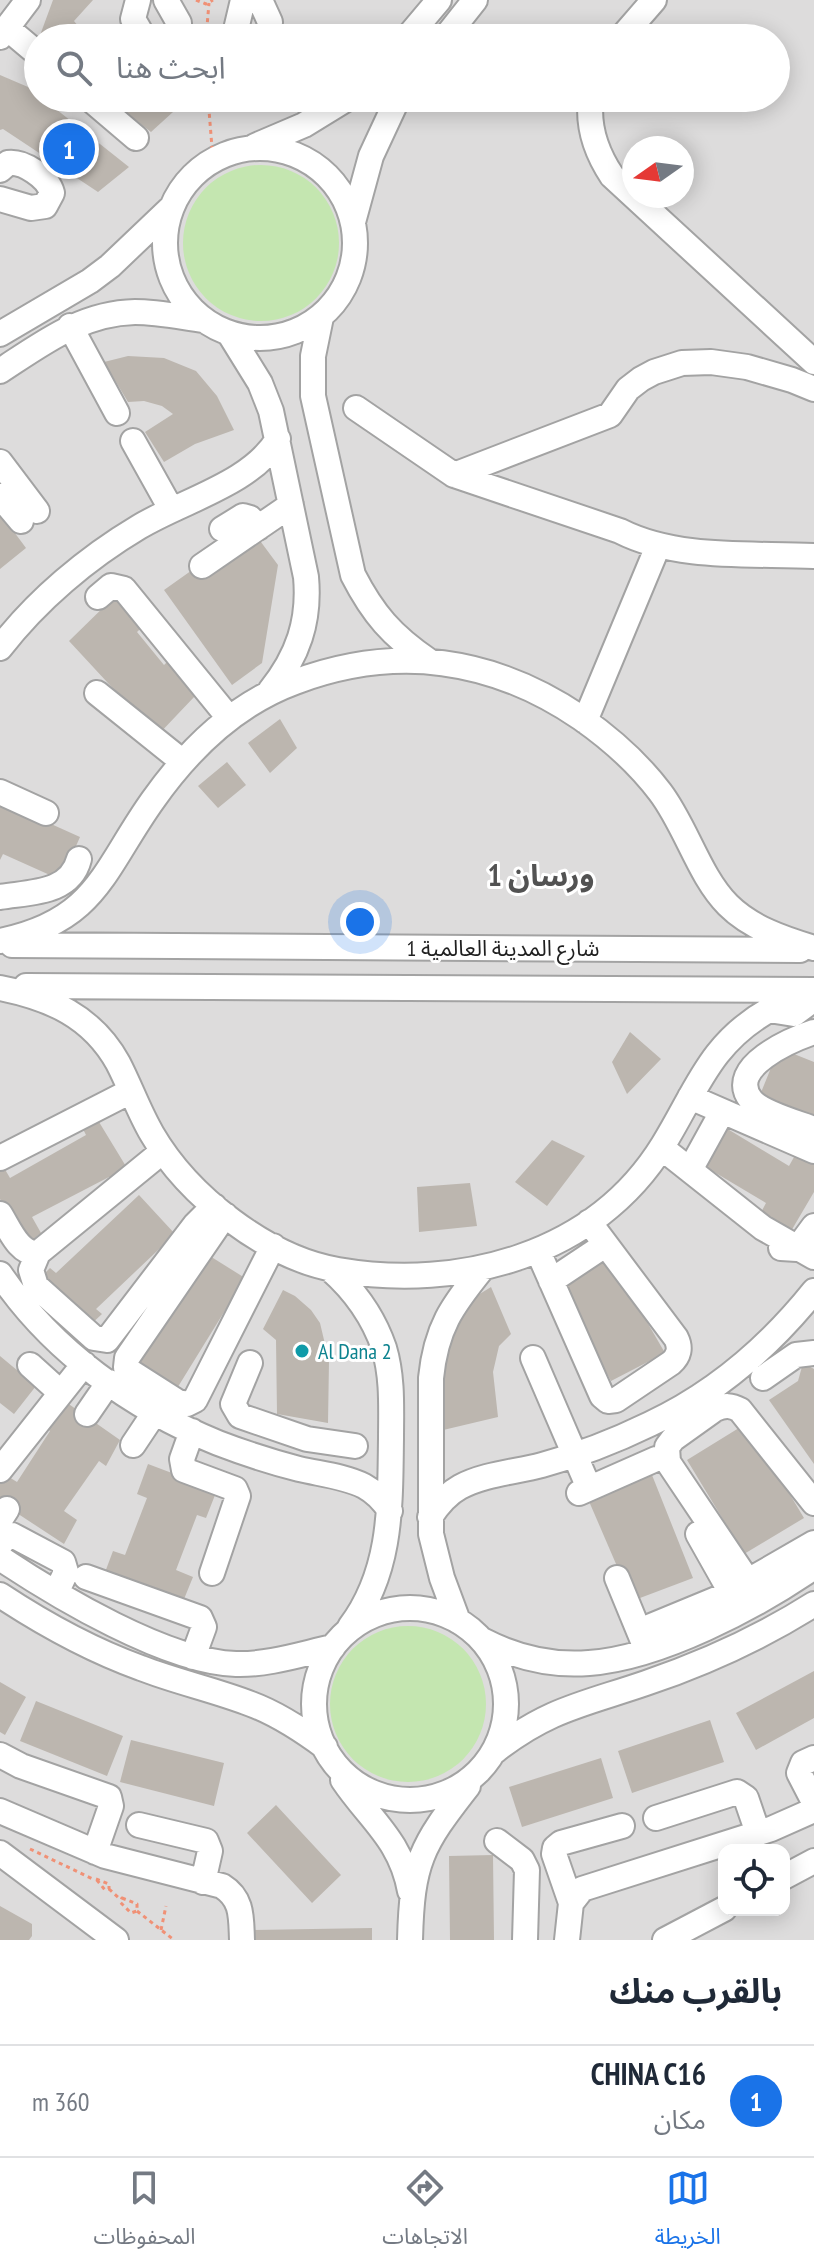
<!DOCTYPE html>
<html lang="ar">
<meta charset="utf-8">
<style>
body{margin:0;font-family:"PT Sans Narrow","Noto Sans Arabic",sans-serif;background:#f6f6f7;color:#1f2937;direction:rtl}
.controls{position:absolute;right:24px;bottom:24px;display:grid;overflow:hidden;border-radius:16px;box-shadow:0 4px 20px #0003}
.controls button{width:72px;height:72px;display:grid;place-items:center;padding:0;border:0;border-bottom:2px solid #e0e1e3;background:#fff;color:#1f2937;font:40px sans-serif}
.compass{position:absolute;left:622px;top:136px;width:72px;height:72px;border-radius:50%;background:#fff;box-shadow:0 4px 20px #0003;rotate:256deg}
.you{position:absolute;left:360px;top:922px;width:28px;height:28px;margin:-20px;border:6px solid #fff;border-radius:50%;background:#1a73e8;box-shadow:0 0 0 12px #1a73e833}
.badge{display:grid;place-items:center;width:52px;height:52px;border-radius:50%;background:#1a73e8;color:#fff;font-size:26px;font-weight:700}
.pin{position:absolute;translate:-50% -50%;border:4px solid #fff;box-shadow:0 2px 8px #0006}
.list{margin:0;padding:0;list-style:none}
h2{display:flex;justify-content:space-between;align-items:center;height:104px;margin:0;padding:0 32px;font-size:34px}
h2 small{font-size:26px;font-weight:400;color:#747a83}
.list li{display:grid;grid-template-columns:52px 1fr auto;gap:24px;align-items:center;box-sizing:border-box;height:112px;padding:0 32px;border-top:2px solid #e0e1e3}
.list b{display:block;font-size:30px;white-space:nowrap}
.list p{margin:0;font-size:26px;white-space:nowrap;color:#747a83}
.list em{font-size:26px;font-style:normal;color:#747a83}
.icon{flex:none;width:44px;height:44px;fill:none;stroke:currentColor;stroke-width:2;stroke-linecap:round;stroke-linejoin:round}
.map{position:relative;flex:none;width:814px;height:1940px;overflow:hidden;direction:ltr}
.search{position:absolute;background:#fff;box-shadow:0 4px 20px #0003;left:24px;right:24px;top:24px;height:88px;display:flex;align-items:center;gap:20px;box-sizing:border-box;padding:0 28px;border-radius:44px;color:#747a83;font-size:30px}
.sheet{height:216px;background:#fff}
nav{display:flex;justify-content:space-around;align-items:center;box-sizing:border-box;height:112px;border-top:2px solid #e0e1e3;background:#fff;font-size:22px;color:#747a83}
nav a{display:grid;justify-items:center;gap:4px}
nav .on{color:#1a73e8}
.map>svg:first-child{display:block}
.residential{fill:#dddcdc;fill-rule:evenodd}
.grass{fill:#c4e6b0}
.building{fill:#bcb6af}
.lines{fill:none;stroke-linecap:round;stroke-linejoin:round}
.minor-casing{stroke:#a3a3a3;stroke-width:28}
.path{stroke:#f09176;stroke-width:3;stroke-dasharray:4 4;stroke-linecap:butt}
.minor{stroke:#fff;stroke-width:24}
.culture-dot{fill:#0f9aa8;stroke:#fff;stroke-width:3}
.labels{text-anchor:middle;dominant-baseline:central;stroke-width:6;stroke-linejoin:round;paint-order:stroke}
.street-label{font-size:22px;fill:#1f1f1f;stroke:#fff}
.culture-label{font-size:22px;fill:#0d838f;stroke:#fff;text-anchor:start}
.district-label{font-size:30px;font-weight:bold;fill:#525252;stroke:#fff}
</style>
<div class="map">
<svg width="814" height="1940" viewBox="0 0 814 1940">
<rect width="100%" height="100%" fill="#efede6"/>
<path class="residential" d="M0 0H814V1940H0ZM38 38H776V98H38ZM634 148H682V196H634ZM724 1850H784V1910H724Z"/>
<path class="grass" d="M183 243a78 78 0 1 1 156 0a78 78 0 1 1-156 0Z
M330 1704a78 78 0 1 1 156 0a78 78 0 1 1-156 0Z"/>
<path class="building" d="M53 0H93L74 21 88 38H39Z
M0 75 28 87 38 95V98H42L129 167 98 192 3 129 0 130Z
M108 98H178L184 102 151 132Z
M128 356 164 358 196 371 217 396 234 430 195 444 164 462 145 432 173 414 162 406 144 401 128 402 104 362Z
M0 513 26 548 0 569Z
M255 534 278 565 262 663 232 685 164 590 195 568Z
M114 597 140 629 137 632 164 665 167 662 195 696 157 736 69 641Z
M280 719 297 748 270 773 248 743Z
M227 762 246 785 218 808 198 786Z
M0 801 80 837 61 880 3 854 0 860Z
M630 1032 661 1059 627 1094 612 1062Z
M779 1048 814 1062V1117L760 1095Z
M99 1122 127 1168 112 1182 109 1177 32 1217 41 1233 27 1244 0 1199V1161L10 1178 86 1135 83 1129Z
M721 1125 789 1166 798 1150 814 1159V1192L787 1238 757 1220 766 1203 699 1163Z
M552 1140 585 1156 547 1206 515 1182Z
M470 1183 477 1226 419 1232 417 1187Z
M139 1195 175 1234 96 1309 102 1314 88 1327 41 1277 50 1268 56 1273Z
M205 1253 245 1278 176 1390 136 1366Z
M610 1258 665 1353 611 1381 561 1285Z
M491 1287 511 1334 499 1346 493 1372 498 1417 439 1431 442 1346 470 1300Z
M283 1290 295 1296 311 1310 320 1323 329 1361 328 1423 277 1414 276 1340 263 1329Z
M0 1356 36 1386 14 1414 0 1403Z
M803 1363 814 1369V1464L769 1400 798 1381Z
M63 1400 120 1440 106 1466 99 1461 64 1511 77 1520 64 1544 0 1502V1481L4 1474 17 1482 50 1431 44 1427Z
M747 1423 804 1518 744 1554 687 1460Z
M148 1464 217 1490 206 1518 197 1515 176 1570 193 1577 182 1604 104 1575 113 1551 125 1555 147 1498 137 1494Z
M652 1475 693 1578 632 1601 588 1499Z
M814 1671V1718L756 1750 736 1713Z
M0 1682 26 1697 5 1735 0 1732Z
M36 1701 123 1736 107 1776 20 1741Z
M710 1720 724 1762 632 1793 618 1751Z
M131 1740 224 1763 214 1806 120 1782Z
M601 1758 613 1798 522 1827 509 1787Z
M276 1805 341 1875 312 1903 247 1833Z
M493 1855 494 1940H450L449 1856Z
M0 1906 32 1924V1936L29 1940H0Z
M372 1928V1940H251V1930Z"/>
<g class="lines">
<defs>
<path id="minor" d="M138 0 133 19 144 38
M166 0 179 23 178 38
M260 0 270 22 267 38
M7 28 38 54
M0 37 28 0
M234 38 243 0
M407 38 439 0
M445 38 475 0
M621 38 654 0
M89 98 136 138
M591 98C587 127 596 152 612 176L814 362
M255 146 304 125 348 98
M165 243a95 95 0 1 1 190 0a95 95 0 1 1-190 0Z
M0 170 8 163C23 161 48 177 52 193L45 206 31 208 0 199
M353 222 371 156 398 98
M321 317 313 356V396L353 575C373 614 392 636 429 661
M70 326 117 413
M229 333 260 383 271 411 306 577C310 621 298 656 270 691
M0 334 90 281 110 266 172 207
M0 371C43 343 82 313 135 312 158 312 181 317 204 320
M356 408 454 475 620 531C677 560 751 553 814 556
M133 441 171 509
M0 462 37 511
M454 475 610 415 628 389 641 379 654 372 682 363 711 362 747 367 792 380 814 389
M0 496 21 521
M222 529 243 516 250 518 258 528
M202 566 291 505
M98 597 111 586 124 589 229 718
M0 648C37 600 87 558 139 527 184 500 251 484 278 439
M97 693 183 762
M585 721 658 546
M0 792 46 813
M0 897C30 892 70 894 79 859
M0 941C97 921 103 870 153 800 189 749 235 704 295 682 396 644 493 658 581 718 611 739 638 763 660 792 686 826 699 876 728 905 751 928 784 939 814 948
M12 945 800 950
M26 986 814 990
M0 988C50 998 92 1016 118 1063 130 1086 139 1112 152 1134 188 1196 267 1258 338 1270 460 1291 595 1255 663 1145 697 1090 709 1044 769 1010L794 1014 814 999
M814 1032C793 1039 725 1067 751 1100 761 1113 799 1123 814 1129
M690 1097 814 1151
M662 1148 763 1228 814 1257
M163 1151 38 1253 31 1270 36 1286 94 1338 107 1340 195 1225 214 1206
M0 1158 131 1091
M690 1170 722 1112
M0 1214C9 1228 19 1255 38 1253
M225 1215 127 1358 126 1367 131 1372 178 1402 187 1404 195 1400 273 1246
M781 1248 797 1249 814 1226
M538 1251 602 1396 608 1401 616 1400 671 1363C679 1356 681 1348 676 1338L589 1222
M330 1269C355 1291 373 1316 384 1348 393 1378 391 1409 391 1439 390 1506 392 1571 350 1627
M0 1274C52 1351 132 1408 218 1443 244 1453 272 1462 299 1469 320 1474 344 1476 364 1486 375 1492 383 1500 390 1511
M551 1281 605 1245
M533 1358 589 1488
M250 1363 233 1404 240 1416 307 1439 355 1446
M30 1365 61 1393
M763 1378 796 1355 814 1353
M87 1414 109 1382
M192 1431 182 1459 184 1470 235 1489 238 1496 212 1573
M133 1445 155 1412
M0 1470 84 1364
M579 1493 656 1459
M430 1517C438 1505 447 1494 460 1487 484 1474 515 1472 542 1465 579 1455 615 1441 650 1424 714 1394 769 1347 814 1291
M0 1520 7 1509
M698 1534 738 1605
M0 1545 6 1536 12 1535 63 1562 66 1572 56 1593
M0 1558C57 1596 167 1662 236 1664 268 1665 301 1654 333 1647
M86 1577 200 1618 204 1627 193 1657
M617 1578 645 1646
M748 1581 814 1543
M0 1595C44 1624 91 1650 141 1668 177 1682 215 1690 251 1704 278 1714 302 1730 325 1747
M760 1599 668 1462 667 1447 673 1439 715 1409C725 1405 731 1405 740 1410L814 1503
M314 1704a96 96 0 1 1 192 0a96 96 0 1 1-192 0Z
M458 1621 442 1578 431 1534V1378C436 1328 452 1306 482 1269
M639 1631 731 1593
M482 1640C515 1657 552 1666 589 1663 660 1658 756 1607 814 1567
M495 1751C548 1709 585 1704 646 1683 705 1663 762 1637 814 1604
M0 1755 21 1766 109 1797 111 1806 95 1852
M814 1758 803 1763 799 1773 814 1802
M343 1780C370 1820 401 1840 410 1891
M0 1811 105 1856 222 1886C243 1899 241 1918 242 1940
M656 1818 737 1792 746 1798 758 1833
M139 1825 206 1841 210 1851 203 1882
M497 1841 522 1860 527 1870 525 1940
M0 1853 116 1940
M784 1877 814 1861
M571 1903 554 1854 555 1848 561 1843 622 1826
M410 1940C412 1862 421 1846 468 1786
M567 1940 571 1903 582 1889 771 1829 814 1810
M665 1940 724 1909"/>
</defs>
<use href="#minor" class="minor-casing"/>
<path class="path" d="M196 0 206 4 213 0
M206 38 209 3
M208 98 213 160
M30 1849 95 1880
M96 1879 109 1884V1889L105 1890Z
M109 1889 120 1899
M122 1898 137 1904V1911L131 1913 120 1902Z
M137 1911 174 1940
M161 1930 166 1906"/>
<use href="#minor" class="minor"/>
</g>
<circle class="culture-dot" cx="302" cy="1351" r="8"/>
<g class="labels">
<g class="street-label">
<text x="503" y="948">شارع المدينة العالمية 1</text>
</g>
<g class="culture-label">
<text x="318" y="1351">Al Dana 2</text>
</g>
<g class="district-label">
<text x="541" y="874">ورسان 1</text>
</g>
</g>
</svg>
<div class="controls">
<button><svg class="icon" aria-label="locate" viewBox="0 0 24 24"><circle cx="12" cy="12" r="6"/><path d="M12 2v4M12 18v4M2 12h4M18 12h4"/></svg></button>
</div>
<svg class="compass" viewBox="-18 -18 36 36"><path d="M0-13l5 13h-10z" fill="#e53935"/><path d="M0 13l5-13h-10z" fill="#747a83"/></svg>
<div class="you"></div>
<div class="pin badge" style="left:69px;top:149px">1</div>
<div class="search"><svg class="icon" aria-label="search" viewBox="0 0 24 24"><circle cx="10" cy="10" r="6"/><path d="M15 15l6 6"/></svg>ابحث هنا</div>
</div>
<section class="sheet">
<h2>بالقرب منك<small></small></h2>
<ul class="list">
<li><span class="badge">1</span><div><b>CHINA C16</b><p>مكان</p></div><em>360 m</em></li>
</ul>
</section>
<nav>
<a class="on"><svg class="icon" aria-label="map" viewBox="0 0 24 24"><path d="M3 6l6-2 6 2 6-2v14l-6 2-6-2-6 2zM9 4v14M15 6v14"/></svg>الخريطة</a>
<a><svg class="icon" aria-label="directions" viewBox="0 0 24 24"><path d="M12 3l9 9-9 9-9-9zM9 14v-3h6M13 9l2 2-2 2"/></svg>الاتجاهات</a>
<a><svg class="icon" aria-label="saved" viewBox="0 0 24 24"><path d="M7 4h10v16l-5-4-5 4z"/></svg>المحفوظات</a>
</nav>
